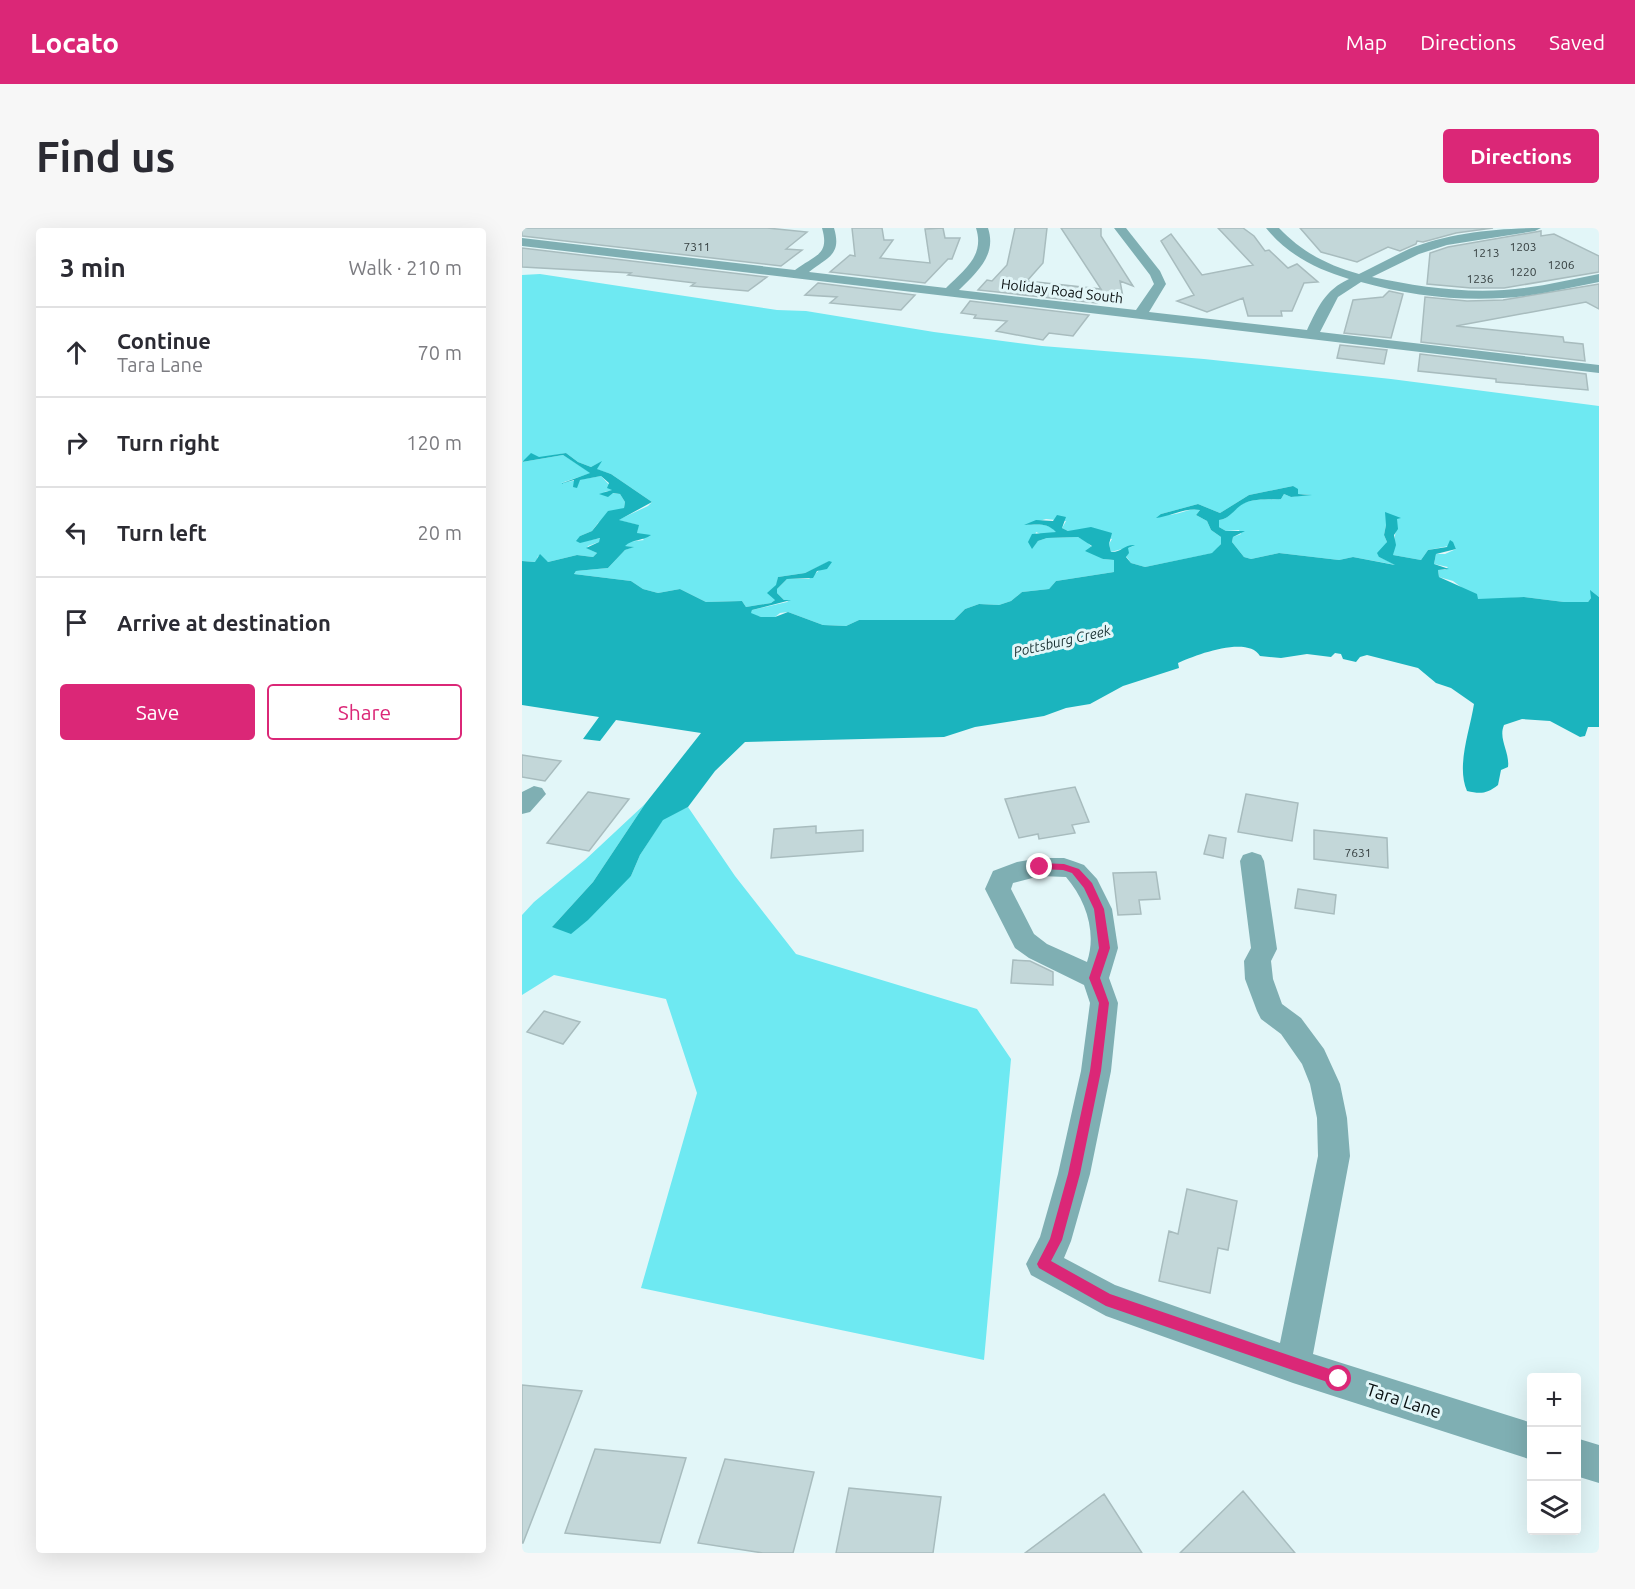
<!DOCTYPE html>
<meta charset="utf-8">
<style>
body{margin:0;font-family:Ubuntu,sans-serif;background:#f7f7f7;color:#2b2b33}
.controls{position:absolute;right:18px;bottom:18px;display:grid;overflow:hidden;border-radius:6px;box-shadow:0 6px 24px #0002}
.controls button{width:54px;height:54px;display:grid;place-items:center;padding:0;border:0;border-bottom:2px solid #e1e1e2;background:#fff;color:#2b2b33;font:30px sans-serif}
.stop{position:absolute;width:18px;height:18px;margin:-14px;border:4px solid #db2777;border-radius:50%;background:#fff}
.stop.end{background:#db2777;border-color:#fff;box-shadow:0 2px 6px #0008}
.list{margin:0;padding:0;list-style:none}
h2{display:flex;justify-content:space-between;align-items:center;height:78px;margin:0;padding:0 24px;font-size:26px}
h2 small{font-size:20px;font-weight:400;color:#7c7c81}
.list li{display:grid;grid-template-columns:39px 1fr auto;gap:18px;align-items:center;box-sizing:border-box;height:90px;padding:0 24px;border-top:2px solid #e1e1e2}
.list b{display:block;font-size:22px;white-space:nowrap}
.list p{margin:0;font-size:20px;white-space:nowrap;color:#7c7c81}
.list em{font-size:20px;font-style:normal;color:#7c7c81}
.actions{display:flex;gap:12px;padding:18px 24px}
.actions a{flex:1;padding:14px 0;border:2px solid #db2777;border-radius:6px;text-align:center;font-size:21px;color:#db2777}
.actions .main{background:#db2777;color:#fff}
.icon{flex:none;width:33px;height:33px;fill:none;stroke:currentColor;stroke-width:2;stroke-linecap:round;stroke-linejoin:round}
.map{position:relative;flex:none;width:1077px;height:1325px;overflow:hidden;border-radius:6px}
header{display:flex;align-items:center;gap:36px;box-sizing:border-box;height:84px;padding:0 30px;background:#db2777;color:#fff}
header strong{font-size:28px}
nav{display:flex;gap:33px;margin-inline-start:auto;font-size:21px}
.intro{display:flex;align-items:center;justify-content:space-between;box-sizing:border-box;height:144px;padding:0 36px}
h1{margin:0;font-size:42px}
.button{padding:15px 27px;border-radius:6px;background:#db2777;color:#fff;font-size:21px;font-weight:700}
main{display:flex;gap:36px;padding:0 36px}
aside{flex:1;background:#fff;border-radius:6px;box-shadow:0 6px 24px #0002}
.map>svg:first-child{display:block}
.green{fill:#6ee9f2}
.water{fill:#1bb4be}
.building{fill:#c3d7d9;stroke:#a8bcbe;stroke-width:1.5}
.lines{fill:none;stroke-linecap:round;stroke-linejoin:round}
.minor{fill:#7fafb3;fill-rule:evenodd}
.route{fill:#db2777}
.labels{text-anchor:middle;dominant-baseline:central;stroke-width:6;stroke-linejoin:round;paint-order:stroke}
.number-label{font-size:12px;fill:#364041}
.far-street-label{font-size:14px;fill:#070d0e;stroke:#e2f6f8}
.far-water-label{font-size:14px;font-style:italic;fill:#1b3234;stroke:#e2f6f8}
.near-street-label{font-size:18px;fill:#070d0e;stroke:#e2f6f8}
</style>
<header>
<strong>Locato</strong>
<nav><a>Map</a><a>Directions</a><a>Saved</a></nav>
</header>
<div class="intro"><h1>Find us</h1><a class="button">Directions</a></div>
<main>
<aside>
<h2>3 min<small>Walk · 210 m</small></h2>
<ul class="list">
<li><svg class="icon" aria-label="ahead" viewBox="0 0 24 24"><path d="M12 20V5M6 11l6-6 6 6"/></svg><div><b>Continue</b><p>Tara Lane</p></div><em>70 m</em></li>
<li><svg class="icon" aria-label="right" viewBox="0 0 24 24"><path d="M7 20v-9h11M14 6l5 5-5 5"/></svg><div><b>Turn right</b></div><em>120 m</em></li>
<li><svg class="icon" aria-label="left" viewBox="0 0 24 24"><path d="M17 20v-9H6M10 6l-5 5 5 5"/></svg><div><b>Turn left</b></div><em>20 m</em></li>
<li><svg class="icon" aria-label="arrive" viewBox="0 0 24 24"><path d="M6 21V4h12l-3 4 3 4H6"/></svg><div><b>Arrive at destination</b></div></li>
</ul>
<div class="actions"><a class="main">Save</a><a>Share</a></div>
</aside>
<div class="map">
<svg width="1077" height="1325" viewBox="0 0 1077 1325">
<rect width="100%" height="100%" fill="#e2f6f8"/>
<path class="green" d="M18 46 255 82 284 83 412 104 520 118 682 131 869 151 1077 178V369L1069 363V370L1066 374H1042L1002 369 962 372 955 371 931 353 917 349 916 342H923L926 339 912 336 914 326H923L934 321 932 317 906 322 899 332 871 327 875 289 864 297 862 307 865 314 857 329 874 337 831 329 817 332 757 325 729 331 722 329 710 314 711 309 719 306 717 302 704 303 697 299V292C708 291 711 281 720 276 731 270 747 272 759 271L762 266 769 269 788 266H775L771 258 727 267 698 285 676 276 639 286C654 290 665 279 678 282L674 287 685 293 689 302 699 309V316L691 325 623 339 609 335 604 328 606 320 611 318 589 324 587 316 590 311 546 303 540 300 544 293 524 291 503 297C516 297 524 294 535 304L521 307 514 304 510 320 516 313 525 310 556 309 565 314 581 331 592 332V344L534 353 527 361 500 364 489 373 477 377 457 376 443 381 432 392H337L324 398 301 397 266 384 258 385 253 389H239L228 386 230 382 265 374 267 372H262L255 365V361L265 351H287L308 333 283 345 256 349 253 372 249 375 224 379 220 373 184 374 158 361 136 365 121 361 109 353 52 346 54 343 86 340 103 322 111 319 102 318 106 314 122 312 115 305 116 297 96 292 126 278 130 274 89 246 74 241 79 234 69 239 56 234 44 225 0 233V47Z
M41 227 69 245 39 255 79 248 92 262 82 264 98 266 103 274 102 280 76 295 70 303 58 308V314L79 310 77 314 66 318 65 320 75 325 71 329 55 327 26 334 16 328 14 334 0 333V234Z
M123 576 71 654 30 699 109 648 118 627 141 591 166 579 213 648 274 726 455 781 489 831 462 1132 119 1060 175 865 144 771 32 747 0 767V687L12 674 63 632Z"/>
<path class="water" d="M9 225 17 229 44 225 56 234 69 239 80 233 75 241 89 246 130 274 97 292 117 297 115 305 129 307C121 313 110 311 103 318L112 319 103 322 86 340 54 343 52 346 109 353 121 361 136 365 158 361 184 374 220 373 224 379 249 375 253 372 245 365 254 357 256 349 283 345 307 333 310 334 305 341 295 343 291 350 265 351 255 361V365L262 372H269L230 382 229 385 239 389H253L266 384 301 397 324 398 337 392H432L443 381 457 376 477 377 489 373 500 364 527 361 534 353 592 344V332L581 331 563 323 570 318 556 309 525 310 516 313 510 321 506 314 510 306 534 304C524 294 515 297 502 297L514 292 531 293 535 287 544 289 540 300 546 303 569 299 590 305 587 316 589 324C598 325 603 316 613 317L606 320 607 325 604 329 609 335 623 339 690 325 699 316V309L689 302 685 293 674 287 678 282C665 279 648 288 634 290L639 286 676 276 698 285 727 267 771 258 776 261V266L790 267 769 269 762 266 759 271C748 272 731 270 721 276 712 281 708 291 697 292V299L704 303H723L711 309 710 314 722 329 729 331 757 325 817 332 831 329 873 337 857 329 855 325 865 314 862 307 864 297 863 284 879 290 875 291 876 301 872 307 874 317 871 327 899 332 906 322 925 319 928 312 931 314 934 321 914 326 912 336 927 341 916 342 917 349 955 366 956 371 1002 369 1042 374H1066L1069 370 1068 362 1077 369V499H1066L1063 508 1058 509 1028 493 1000 491 982 497C976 511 988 524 986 539L979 542 976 557C965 566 958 566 945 563 934 538 948 502 952 476L929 460 914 455 896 440 845 427 838 429 834 434 821 431 819 426 813 425 809 429 785 426 759 430 738 428C726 407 673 427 656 435L657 440 601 458 568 476 544 480 522 488 453 499 422 509 223 514 193 543 166 579 141 592 118 627 109 648 66 692 49 706 30 699 71 654 123 576 179 505 94 492 78 513 61 511 77 489 0 477V333L13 334 18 326 26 334 55 327 71 329 75 325 64 320 77 314 78 310 58 315 54 313 58 308 70 303 86 283 102 280 103 274 98 266 91 265 86 269 77 266 90 262 85 260 87 255 79 248 58 252 55 260 51 259 52 252 38 256 68 245 41 227 0 234Z"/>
<path class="building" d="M0 0H245L285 4 264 21 280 22 259 38 0 8Z
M330 0H360L362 12H371L358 30 408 35 403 1 421 0 423 10H438L430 31H426L403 55 308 44 328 27 333 28Z
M493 0H525L521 35 505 53 579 61 539 0H579V8L611 58 598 53 601 69 585 70 583 65 575 75 456 62 465 52 470 53 485 37Z
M696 0H721L732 8 743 23 747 22 766 40 775 36 796 54 782 55 770 83H759L760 88H726L721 70 685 84 655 73 672 67 639 13 649 6 680 47 731 37Z
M778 0H971L934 5 901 14 895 13 894 16 878 23 866 19 835 34 799 24Z
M1019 3V8L1032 6 1077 28V44L982 60H949L905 56 908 25 926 19Z
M0 20 245 49 226 63 169 58 173 55 106 47 109 45 0 39Z
M296 55 393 67 379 82 308 75 315 69 283 67Z
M1077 56V81L1064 74 934 98 1041 109 1042 114 1061 116 1063 133 899 114 903 69 945 73 981 72Z
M867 63 881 66 869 110 822 105 831 72 861 69Z
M448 73 567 87 551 108 527 105 521 112 474 103 485 93 452 90 454 87 439 85Z
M818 117 865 122 862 136 815 130Z
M898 126 1064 146 1066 162 974 154V151L896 143Z
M0 527 39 533 23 553 0 549Z
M553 559 567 594 550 597 553 605 517 611 516 606 497 610 483 571Z
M66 564 107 571 67 623 25 615Z
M724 566 776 575 770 613 716 604Z
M294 598V605L341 602V623L249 630 252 601Z
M792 602 865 610 866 640 792 631Z
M687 607 704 610 701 630 682 626Z
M634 644 638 671 617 672 619 686 596 687 591 645Z
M776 661 814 667 812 686 773 680Z
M491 732 508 733 531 744V757L489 755Z
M22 783 58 794 41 816 5 804Z
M665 961 715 973 706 1022 696 1020 688 1065 637 1053 647 1003 656 1006Z
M0 1157 60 1163 1 1315H0Z
M73 1221 164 1230 138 1315 43 1305Z
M203 1231 292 1244 271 1325H241L176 1315Z
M327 1260 419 1269 411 1325H314Z
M721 1263 773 1325H658Z
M582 1266 620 1325H503Z"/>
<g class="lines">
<path class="minor" d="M300 0H312C320 27 306 29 287 44L424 60C442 42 463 28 454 0H466C475 27 455 44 437 62L614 82 632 56 628 47 592 0H604L638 43 644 56 627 84 785 102C796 79 803 62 827 51 794 41 766 27 744 0H757C780 24 805 37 837 46 854 38 870 29 887 21 925 5 978 0 1019 0L1013 3 925 17 897 26 850 49C893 58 937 65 982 62 1014 60 1046 52 1077 46V54C1045 60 1013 68 981 70 934 73 885 67 839 54L816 69 798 104 1077 137V145L0 18V10L273 42C293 27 308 27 300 0Z
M12 558 20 560 24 566 8 584 0 586V564Z
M730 624 739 627 742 633 755 721 749 733 751 751 760 776 779 790 802 821 818 856 825 890 828 928 791 1126 1010 1195V1232L771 1155 584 1088 509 1047 504 1036 518 1009 536 946 559 843 568 775 562 757 507 730 493 720 463 661 471 643 495 634 518 630H542L551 633 562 637 575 651 590 681 596 720 587 750 596 775 589 843 568 946 549 1013 542 1030 593 1057 758 1115 796 928 795 890 788 856 780 836 759 806 739 791 735 783 723 751 722 733 729 720 718 633 721 627ZM518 648 544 649C564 672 575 705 565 734L525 716 512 706 489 661 491 655Z
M1054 1210 1077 1217V1255L1054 1248Z"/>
</g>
<path class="route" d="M518 635 542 636 557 641 570 655 582 681 588 720 578 750 587 775 579 843 558 946 540 1012 529 1033 588 1066 822 1146 824 1151 822 1156 817 1158 584 1078 517 1040 515 1036 528 1011 546 946 568 843 577 775 567 750 577 720 572 681 562 660 550 645 541 642 515 641 513 639Z"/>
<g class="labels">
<g class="number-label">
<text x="175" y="18">7311</text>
<text x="1001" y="18">1203</text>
<text x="964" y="24">1213</text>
<text x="1039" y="36">1206</text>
<text x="1001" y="43">1220</text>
<text x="958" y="50">1236</text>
<text x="836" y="624">7631</text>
</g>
<g class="far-street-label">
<text transform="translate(540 63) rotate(7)">Holiday Road South</text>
</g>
<g class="far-water-label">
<text transform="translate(540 413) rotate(-13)">Pottsburg Creek</text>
</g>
<g class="near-street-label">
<text transform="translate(882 1172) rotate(18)">Tara Lane</text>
</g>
</g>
</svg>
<div class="controls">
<button>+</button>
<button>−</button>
<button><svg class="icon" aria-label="layers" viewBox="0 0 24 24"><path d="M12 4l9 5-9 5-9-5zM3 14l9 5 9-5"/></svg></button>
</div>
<div class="stop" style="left:817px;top:1151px"></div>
<div class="stop end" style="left:518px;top:639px"></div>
</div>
</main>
